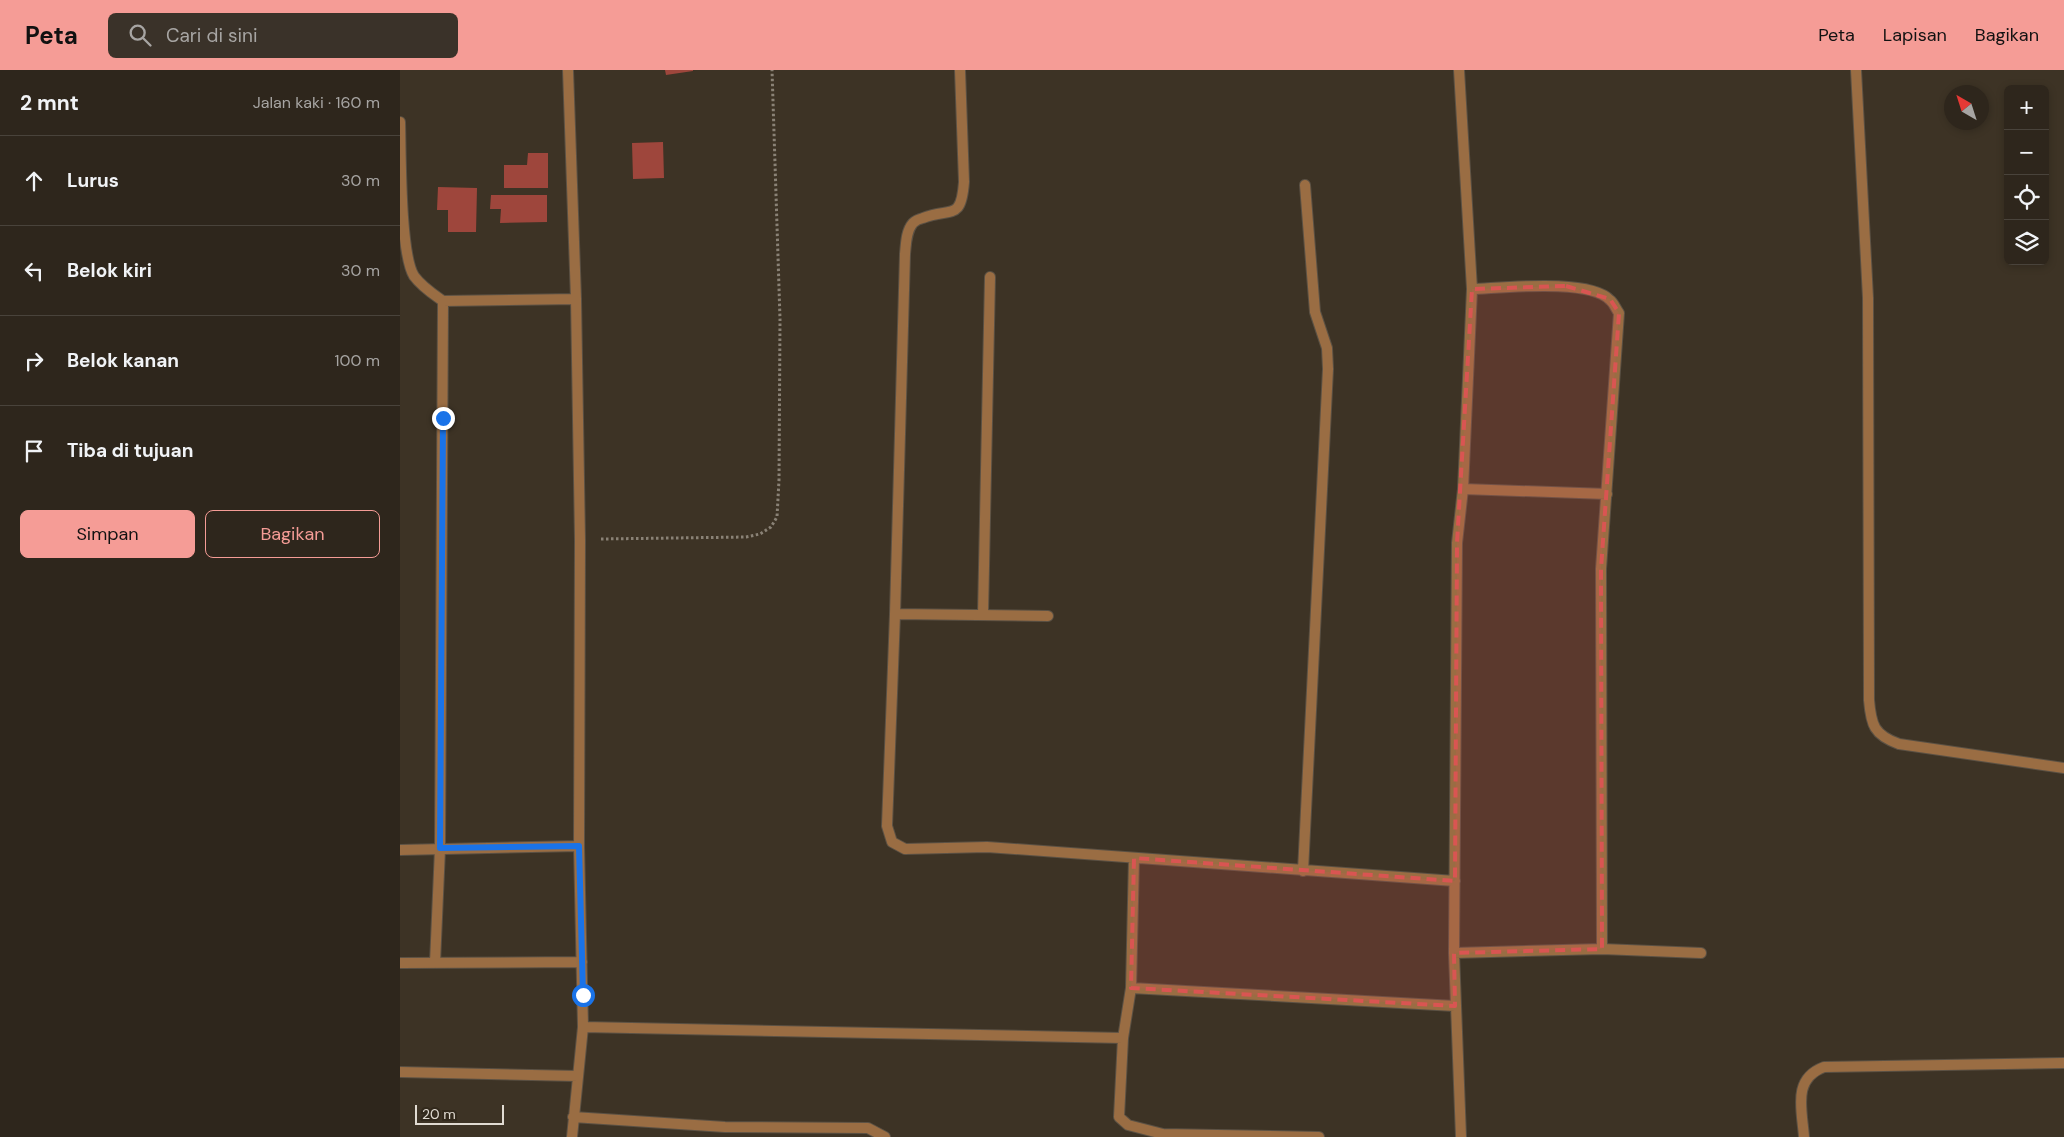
<!DOCTYPE html>
<html lang="id">
<meta charset="utf-8">
<style>
body{margin:0;font-family:"DM Sans",sans-serif;background:#3a3229;color:#f1f3f6}
.controls{position:absolute;right:15px;top:15px;display:grid;overflow:hidden;border-radius:8px;box-shadow:0 2px 8px #0003}
.controls button{width:45px;height:45px;display:grid;place-items:center;padding:0;border:0;border-bottom:1px solid #49433b;background:#2e261c;color:#f1f3f6;font:25px sans-serif}
.compass{position:absolute;left:1544px;top:15px;width:45px;height:45px;border-radius:50%;background:#2e261c;box-shadow:0 2px 8px #0003;rotate:321deg}
.scale{position:absolute;left:15px;bottom:12px;width:89px;box-sizing:border-box;padding-left:5px;border:2px solid #e1dbd2;border-top:0;font-size:14px;line-height:18px;white-space:nowrap;color:#e1dbd2;-webkit-text-stroke:4px #32291c;paint-order:stroke}
.stop{position:absolute;width:15px;height:15px;margin:-11px;border:4px solid #1a73e8;border-radius:50%;background:#fff}
.stop.end{background:#1a73e8;border-color:#fff;box-shadow:0 1px 5px #0008}
.list{margin:0;padding:0;list-style:none}
h2{display:flex;justify-content:space-between;align-items:center;height:65px;margin:0;padding:0 20px;font-size:21px}
h2 small{font-size:16px;font-weight:400;color:#a7a5a3}
.list li{display:grid;grid-template-columns:32px 1fr auto;gap:15px;align-items:center;box-sizing:border-box;height:90px;padding:0 20px;border-top:1px solid #49433b}
.list b{display:block;font-size:19px;white-space:nowrap}
.list em{font-size:16px;font-style:normal;color:#a7a5a3}
.actions{display:flex;gap:10px;padding:15px 20px}
.actions a{flex:1;padding:11px 0;border:1px solid #f59c96;border-radius:8px;text-align:center;font-size:18px;color:#f59c96}
.actions .main{background:#f59c96;color:#111}
.icon{flex:none;width:28px;height:28px;fill:none;stroke:currentColor;stroke-width:2;stroke-linecap:round;stroke-linejoin:round}
.map{position:relative;flex:none;width:1664px;height:1067px;overflow:hidden}
header{display:flex;align-items:center;gap:30px;box-sizing:border-box;height:70px;padding:0 25px;background:#f59c96;color:#111}
header strong{font-size:24px}
nav{display:flex;gap:28px;margin-inline-start:auto;font-size:18px}
.search{width:350px;height:45px;background:#3a3229;display:flex;align-items:center;gap:12px;box-sizing:border-box;padding:0 18px;border-radius:8px;color:#a7a5a3;font-size:19px}
main{display:flex}
aside{flex:1;background:#2e261c}
.map>svg:first-child{display:block}
.building{fill:#9e463c}
.lines{fill:none;stroke-linecap:round;stroke-linejoin:round}
.street-casing{stroke:#5b5144;stroke-width:12}
.path{stroke:#8a8276;stroke-width:3;stroke-dasharray:2.5 2.5;stroke-linecap:butt}
.street{stroke:#9a6d43;stroke-width:10}
.route{stroke:#1a73e8;stroke-width:6}
.marked{fill:#d95552;fill-opacity:0.2;stroke:#d95552;stroke-width:4;stroke-dasharray:10 6;stroke-linejoin:round}
</style>
<header>
<strong>Peta</strong>
<div class="search"><svg class="icon" aria-label="search" viewBox="0 0 24 24"><circle cx="10" cy="10" r="6"/><path d="M15 15l6 6"/></svg>Cari di sini</div>
<nav><a>Peta</a><a>Lapisan</a><a>Bagikan</a></nav>
</header>
<main>
<aside>
<h2>2 mnt<small>Jalan kaki · 160 m</small></h2>
<ul class="list">
<li><svg class="icon" aria-label="ahead" viewBox="0 0 24 24"><path d="M12 20V5M6 11l6-6 6 6"/></svg><div><b>Lurus</b></div><em>30 m</em></li>
<li><svg class="icon" aria-label="left" viewBox="0 0 24 24"><path d="M17 20v-9H6M10 6l-5 5 5 5"/></svg><div><b>Belok kiri</b></div><em>30 m</em></li>
<li><svg class="icon" aria-label="right" viewBox="0 0 24 24"><path d="M7 20v-9h11M14 6l5 5-5 5"/></svg><div><b>Belok kanan</b></div><em>100 m</em></li>
<li><svg class="icon" aria-label="arrive" viewBox="0 0 24 24"><path d="M6 21V4h12l-3 4 3 4H6"/></svg><div><b>Tiba di tujuan</b></div></li>
</ul>
<div class="actions"><a class="main">Simpan</a><a>Bagikan</a></div>
</aside>
<div class="map">
<svg width="1664" height="1067" viewBox="0 0 1664 1067">
<rect width="100%" height="100%" fill="#3d3325"/>
<path class="building" d="M265 0H293V1L266 5Z
M263 72 264 108 233 109 232 73Z
M128 83H148V118H104V95H127Z
M38 117 77 118 76 162H48V140H37Z
M91 125H147V152L100 153 101 139H90Z"/>
<g class="lines">
<defs>
<path id="street" d="M168 0 176 229 180 470 179 776 183 957 172 1067
M560 0 564 112C561 152 551 137 523 148 519 149 516 150 513 153 506 161 506 174 505 184L495 544 487 756 492 772 505 779 587 777 1055 811
M1059 0 1072 219 1063 419 1057 473 1054 883 1061 1067
M1456 0 1468 228 1469 630C1471 655 1474 665 1499 674L1664 698
M0 52C1 83 0 184 14 206 22 217 33 224 43 231L176 229
M1063 419 1207 424
M495 544 648 546
M583 545 590 207
M0 780 179 776
M734 788 731 918 723 968 719 1047 728 1055 763 1064 919 1067
M903 801 928 299 927 278 915 242 905 115
M1202 879 1301 883
M1054 883 1202 879 1201 499 1219 243C1216 239 1214 233 1210 230 1190 208 1102 218 1072 219
M0 893 182 892
M35 893 40 779 43 231
M731 918 1055 936
M183 957 723 968
M0 1002 178 1006
M173 1047 325 1057 468 1058 485 1067
M1404 1067C1402 1039 1392 1009 1424 997L1664 993"/>
</defs>
<use href="#street" class="street-casing"/>
<path class="path" d="M201 469 346 467 360 464 371 457 377 447 379 410 380 249 372 0"/>
<use href="#street" class="street"/>
</g>
<g class="lines">
<path class="route" d="M43 348 40 778 179 776 183 925"/>
</g>
<path class="marked" d="M1166 216 1210 229 1219 243 1201 499 1202 879 1054 883 1055 936 731 918 734 788 1055 811 1057 473 1072 219Z"/>
</svg>
<div class="controls">
<button>+</button>
<button>−</button>
<button><svg class="icon" aria-label="locate" viewBox="0 0 24 24"><circle cx="12" cy="12" r="6"/><path d="M12 2v4M12 18v4M2 12h4M18 12h4"/></svg></button>
<button><svg class="icon" aria-label="layers" viewBox="0 0 24 24"><path d="M12 4l9 5-9 5-9-5zM3 14l9 5 9-5"/></svg></button>
</div>
<svg class="compass" viewBox="-18 -18 36 36"><path d="M0-13l5 13h-10z" fill="#e53935"/><path d="M0 13l5-13h-10z" fill="#a7a5a3"/></svg>
<div class="scale">20 m</div>
<div class="stop" style="left:183px;top:925px"></div>
<div class="stop end" style="left:43px;top:348px"></div>
</div>
</main>
